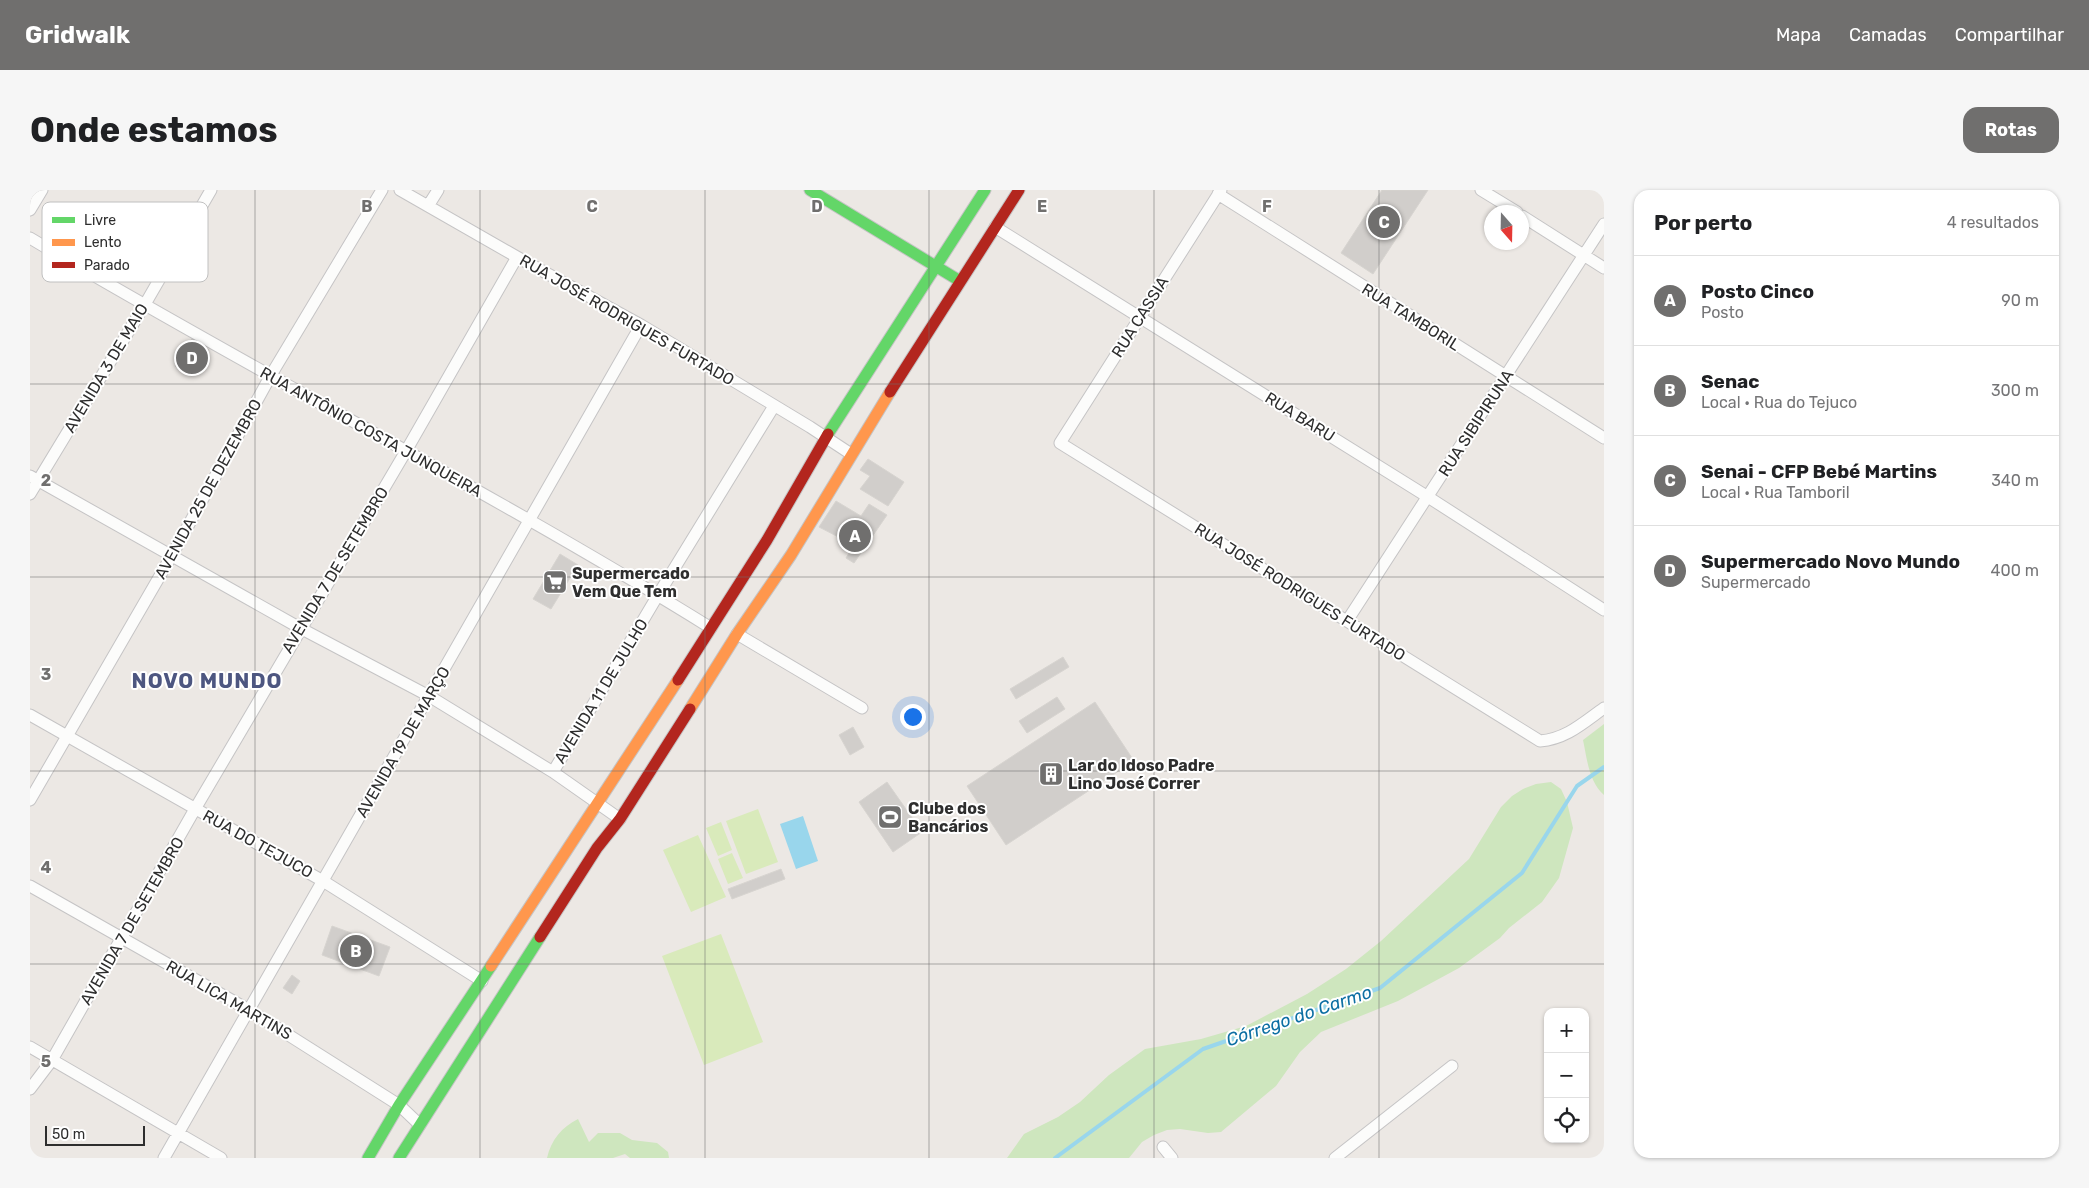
<!DOCTYPE html>
<html lang="pt">
<meta charset="utf-8">
<style>
body{margin:0;font-family:Rubik,sans-serif;background:#f6f6f6;color:#202124}
.controls{position:absolute;right:15px;bottom:15px;display:grid;overflow:hidden;border-radius:10px;box-shadow:0 1px 4px #0004}
.controls button{width:45px;height:45px;display:grid;place-items:center;padding:0;border:0;border-bottom:1px solid #e0e0e0;background:#fff;color:#202124;font:25px sans-serif}
.compass{position:absolute;left:1454px;top:15px;width:45px;height:45px;border-radius:50%;background:#fff;box-shadow:0 1px 4px #0004;rotate:160deg}
.scale{position:absolute;left:15px;bottom:12px;width:100px;box-sizing:border-box;padding-left:5px;border:2px solid #2e2e2e;border-top:0;font-size:14px;line-height:18px;white-space:nowrap;color:#2e2e2e;-webkit-text-stroke:4px #fff;paint-order:stroke}
.you{position:absolute;left:882px;top:526px;width:18px;height:18px;margin:-12px;border:4px solid #fff;border-radius:50%;background:#1a73e8;box-shadow:0 0 0 8px #1a73e833}
.badge{display:grid;place-items:center;width:32px;height:32px;border-radius:50%;background:#706f6e;color:#fff;font-size:16px;font-weight:700}
.pin{position:absolute;translate:-50% -50%;border:2px solid #fff;box-shadow:0 1px 5px #0006}
.list{margin:0;padding:0;list-style:none}
h2{display:flex;justify-content:space-between;align-items:center;height:65px;margin:0;padding:0 20px;font-size:21px}
h2 small{font-size:16px;font-weight:400;color:#757577}
.list li{display:grid;grid-template-columns:32px 1fr auto;gap:15px;align-items:center;box-sizing:border-box;height:90px;padding:0 20px;border-top:1px solid #e0e0e0}
.list b{display:block;font-size:19px;white-space:nowrap}
.list p{margin:0;font-size:16px;white-space:nowrap;color:#757577}
.list em{font-size:16px;font-style:normal;color:#757577}
.icon{flex:none;width:28px;height:28px;fill:none;stroke:currentColor;stroke-width:2;stroke-linecap:round;stroke-linejoin:round}
.map{position:relative;flex:none;width:1574px;height:968px;overflow:hidden;border-radius:15px}
header{display:flex;align-items:center;gap:30px;box-sizing:border-box;height:70px;padding:0 25px;background:#706f6e;color:#fff}
header strong{font-size:24px}
nav{display:flex;gap:28px;margin-inline-start:auto;font-size:18px}
.intro{display:flex;align-items:center;justify-content:space-between;box-sizing:border-box;height:120px;padding:0 30px}
h1{margin:0;font-size:35px}
.button{padding:12px 22px;border-radius:15px;background:#706f6e;color:#fff;font-size:18px;font-weight:700}
main{display:flex;gap:30px;padding:0 30px}
aside{flex:1;background:#fff;border-radius:15px;box-shadow:0 1px 4px #0004}
.map>svg:first-child{display:block}
.green{fill:#cee6be}
.pitch{fill:#d9eabb}
.water{fill:#99d6ec}
.lines{fill:none;stroke-linecap:round;stroke-linejoin:round}
.stream{stroke:#99d6ec;stroke-width:4}
.building{fill:#d1cecb;stroke:#d7d4d0}
.street-casing{stroke:#c5c4c5;stroke-width:13}
.fast-casing{stroke:#c5c4c5;stroke-width:13}
.slow-casing{stroke:#c5c4c5;stroke-width:13}
.jam-casing{stroke:#c5c4c5;stroke-width:13}
.street{stroke:#fcfcfb;stroke-width:11}
.fast{stroke:#63d668;stroke-width:11}
.slow{stroke:#ff974d;stroke-width:11}
.jam{stroke:#b3261e;stroke-width:11}
.grid{fill:none;stroke:#706f6e;stroke-width:1;stroke-opacity:0.55}
.labels{text-anchor:middle;dominant-baseline:central;stroke-width:4;stroke-linejoin:round;paint-order:stroke}
.street-label{font-size:16px;fill:#2e2e2e;stroke:#fff}
.poi-label{font-size:16px;font-weight:bold;fill:#2e2e2e;stroke:#fff;text-anchor:start}
.water-label{font-size:18px;font-style:italic;fill:#0d6fa3;stroke:#fff}
.district-label{font-size:21px;font-weight:bold;letter-spacing:1px;fill:#4d5680;stroke:#fff}
.key{fill:#fff;stroke:#c0c0c0;stroke-width:1}
.key-label{font-size:14px;fill:#2e2e2e}
.grid-label{font-size:16px;text-anchor:middle;font-weight:bold;fill:#706f6e;stroke:#fff;stroke-width:4;stroke-linejoin:round;paint-order:stroke}
</style>
<header>
<strong>Gridwalk</strong>
<nav><a>Mapa</a><a>Camadas</a><a>Compartilhar</a></nav>
</header>
<div class="intro"><h1>Onde estamos</h1><a class="button">Rotas</a></div>
<main>
<div class="map">
<svg width="1574" height="968" viewBox="0 0 1574 968">
<rect width="100%" height="100%" fill="#ece8e4"/>
<path class="green" d="M1574 534V605C1559 592 1557 569 1553 550Z
M1521 592 1531 599 1537 612 1543 638 1529 688 1512 712 1479 738 1470 748 1429 778 1368 811 1291 842 1270 862 1246 896 1191 942 1178 943 1150 939 1137 940 1124 945 1112 952 1099 968H977L994 944 1028 927 1050 912 1079 885 1115 859 1171 849 1216 836 1277 804 1316 779 1351 751 1439 669 1471 617 1482 606 1493 599 1506 594Z
M548 929 559 952 568 943H590L602 950 627 953 638 962 639 968H600L595 964 583 968H517C521 950 532 937 548 929Z"/>
<path class="pitch" d="M728 619 748 672 716 684 696 631Z
M691 632 702 660 688 666 676 638Z
M668 645 696 707 661 722 633 660Z
M702 663 713 688 698 694 688 669Z
M691 744 733 852 674 875 632 766Z"/>
<path class="water" d="M773 626 788 671 766 679 750 634Z"/>
<g class="lines">
<path class="stream" d="M1025 968 1173 859 1350 798 1492 683 1547 596 1574 577"/>
</g>
<path class="building" d="M1352 0H1398L1343 84 1311 63Z
M162 149 179 160 162 186 145 176Z
M838 269 874 292 858 316 830 299 840 286 830 280Z
M806 311 831 326 839 314 857 325 824 373 816 368 824 355 789 337Z
M530 364 548 375 521 419 503 409Z
M1033 467 1039 477 986 509 980 499Z
M1027 507 1035 519 997 543 989 531Z
M1065 512 1104 571 976 655 937 596Z
M823 537 834 557 820 565 809 545Z
M857 592 892 642 863 662 829 612Z
M751 679 755 689 702 709 698 699Z
M302 736 360 757 349 786 292 765Z
M262 785 270 791 262 804 253 798Z"/>
<g class="lines">
<defs>
<path id="street" d="M370 0 487 67 611 135 780 237 821 264
M1191 0 1030 253 1510 551C1536 549 1553 533 1574 518
M1451 0 1487 22
M1188 4 1574 248
M398 16 408 0
M0 20 12 0
M1492 26 1574 78
M965 37 1398 307 1574 420
M0 48C224 182 459 300 681 438
M0 286 270 438 399 506 523 582 590 629
M0 304 114 116 181 0
M1317 431 1574 34
M707 444 832 518
M0 525 293 691 452 791
M523 582 628 405 744 216
M0 610 142 365 241 185 352 0
M0 696 219 820 369 915 390 935
M0 857 191 968
M0 899 22 870 165 619 376 261 487 67
M1133 957 1142 968
M134 968 611 135
M1305 968 1422 876"/>
<path id="fast" d="M780 0 930 91
M798 244 955 0
M338 968 369 915 461 776
M369 968 510 747"/>
<path id="slow" d="M660 519 707 444 761 365 860 202
M461 776 648 490"/>
<path id="jam" d="M860 202 989 0
M648 490 737 350 798 244
M510 747 567 658 590 629 660 519"/>
</defs>
<use href="#street" class="street-casing"/>
<use href="#fast" class="fast-casing"/>
<use href="#slow" class="slow-casing"/>
<use href="#jam" class="jam-casing"/>
<use href="#street" class="street"/>
<use href="#fast" class="fast"/>
<use href="#slow" class="slow"/>
<use href="#jam" class="jam"/>
</g>
<path class="grid" d="M225 0V968M450 0V968M675 0V968M899 0V968M1124 0V968M1349 0V968M0 194H1574M0 387H1574M0 581H1574M0 774H1574"/>
<defs>
<symbol id="supermarket-square" viewBox="-11 -11 22 22"><rect x="-9" y="-9" width="18" height="18" rx="4" fill="#706f6e" stroke="#fff"/><path d="M-6-5.5h2.5l.6 2H6L4.5 2H-2.5L-4.4-4H-6ZM-1.5 3.2a1.3 1.3 0 1 0 .1 0ZM3 3.2a1.3 1.3 0 1 0 .1 0Z" fill="#fff"/></symbol>
<symbol id="building-square" viewBox="-11 -11 22 22"><rect x="-9" y="-9" width="18" height="18" rx="4" fill="#706f6e" stroke="#fff"/><path d="M-4-6H4V6H1V3H-1V6H-4ZM-2.5-4.3h1.7v1.8h-1.7ZM.8-4.3h1.7v1.8H.8ZM-2.5-1h1.7V.8h-1.7ZM.8-1h1.7V.8H.8Z" fill="#fff"/></symbol>
<symbol id="stadium-square" viewBox="-11 -11 22 22"><rect x="-9" y="-9" width="18" height="18" rx="4" fill="#706f6e" stroke="#fff"/><path d="M0-5a6.5 5 0 1 0 0 10a6.5 5 0 1 0 0-10ZM-3.5-1.8h7v3.6h-7Z" fill="#fff"/></symbol>
</defs>
<g fill-rule="evenodd">
<use href="#supermarket-square" x="511" y="378" width="28" height="28"/>
<use href="#building-square" x="1007" y="570" width="28" height="28"/>
<use href="#stadium-square" x="846" y="613" width="28" height="28"/>
</g>
<g class="labels">
<g class="street-label">
<text transform="translate(1110 127) rotate(-58)">RUA CASSIA</text>
<text transform="translate(1381 127) rotate(32)">RUA TAMBORIL</text>
<text transform="translate(597 130) rotate(30)">RUA JOSÉ RODRIGUES FURTADO</text>
<text transform="translate(76 178) rotate(-59)">AVENIDA 3 DE MAIO</text>
<text transform="translate(1270 227) rotate(32)">RUA BARU</text>
<text transform="translate(1446 233) rotate(-57)">RUA SIBIPIRUNA</text>
<text transform="translate(341 242) rotate(29)">RUA ANTÔNIO COSTA JUNQUEIRA</text>
<text transform="translate(178 299) rotate(-61)">AVENIDA 25 DE DEZEMBRO</text>
<text transform="translate(305 380) rotate(-59)">AVENIDA 7 DE SETEMBRO</text>
<text transform="translate(1270 402) rotate(32)">RUA JOSÉ RODRIGUES FURTADO</text>
<text transform="translate(571 501) rotate(-59)">AVENIDA 11 DE JULHO</text>
<text transform="translate(373 552) rotate(-60)">AVENIDA 19 DE MARÇO</text>
<text transform="translate(228 654) rotate(29)">RUA DO TEJUCO</text>
<text transform="translate(102 731) rotate(-60)">AVENIDA 7 DE SETEMBRO</text>
<text transform="translate(199 810) rotate(30)">RUA LICA MARTINS</text>
</g>
<g class="poi-label">
<text x="542" y="383">Supermercado<tspan x="542" dy="18">Vem Que Tem</tspan></text>
<text x="1038" y="575">Lar do Idoso Padre<tspan x="1038" dy="18">Lino José Correr</tspan></text>
<text x="878" y="618">Clube dos<tspan x="878" dy="18">Bancários</tspan></text>
</g>
<g class="water-label">
<text transform="translate(1269 826) rotate(-19)">Córrego do Carmo</text>
</g>
<g class="district-label">
<text x="177" y="490">NOVO MUNDO</text>
</g>
</g>
<rect x="12" y="12" width="166" height="80" rx="8" class="key"/>
<rect x="22" y="27" width="23" height="6" fill="#63d668"/>
<rect x="22" y="49" width="23" height="7" fill="#ff974d"/>
<rect x="22" y="72" width="23" height="6" fill="#b3261e"/>
<g class="key-label">
<text x="54" y="35">Livre</text>
<text x="54" y="57">Lento</text>
<text x="54" y="80">Parado</text>
</g>
<g class="grid-label">
<text x="337" y="22">B</text>
<text x="562" y="22">C</text>
<text x="787" y="22">D</text>
<text x="1012" y="22">E</text>
<text x="1237" y="22">F</text>
<text x="16" y="296">2</text>
<text x="16" y="490">3</text>
<text x="16" y="683">4</text>
<text x="16" y="877">5</text>
</g>
</svg>
<div class="controls">
<button>+</button>
<button>−</button>
<button><svg class="icon" aria-label="locate" viewBox="0 0 24 24"><circle cx="12" cy="12" r="6"/><path d="M12 2v4M12 18v4M2 12h4M18 12h4"/></svg></button>
</div>
<svg class="compass" viewBox="-18 -18 36 36"><path d="M0-13l5 13h-10z" fill="#e53935"/><path d="M0 13l5-13h-10z" fill="#757577"/></svg>
<div class="scale">50 m</div>
<div class="you"></div>
<div class="pin badge" style="left:825px;top:346px">A</div>
<div class="pin badge" style="left:326px;top:761px">B</div>
<div class="pin badge" style="left:1354px;top:32px">C</div>
<div class="pin badge" style="left:162px;top:168px">D</div>
</div>
<aside>
<h2>Por perto<small>4 resultados</small></h2>
<ul class="list">
<li><span class="badge">A</span><div><b>Posto Cinco</b><p>Posto</p></div><em>90 m</em></li>
<li><span class="badge">B</span><div><b>Senac</b><p>Local · Rua do Tejuco</p></div><em>300 m</em></li>
<li><span class="badge">C</span><div><b>Senai - CFP Bebé Martins</b><p>Local · Rua Tamboril</p></div><em>340 m</em></li>
<li><span class="badge">D</span><div><b>Supermercado Novo Mundo</b><p>Supermercado</p></div><em>400 m</em></li>
</ul>
</aside>
</main>
